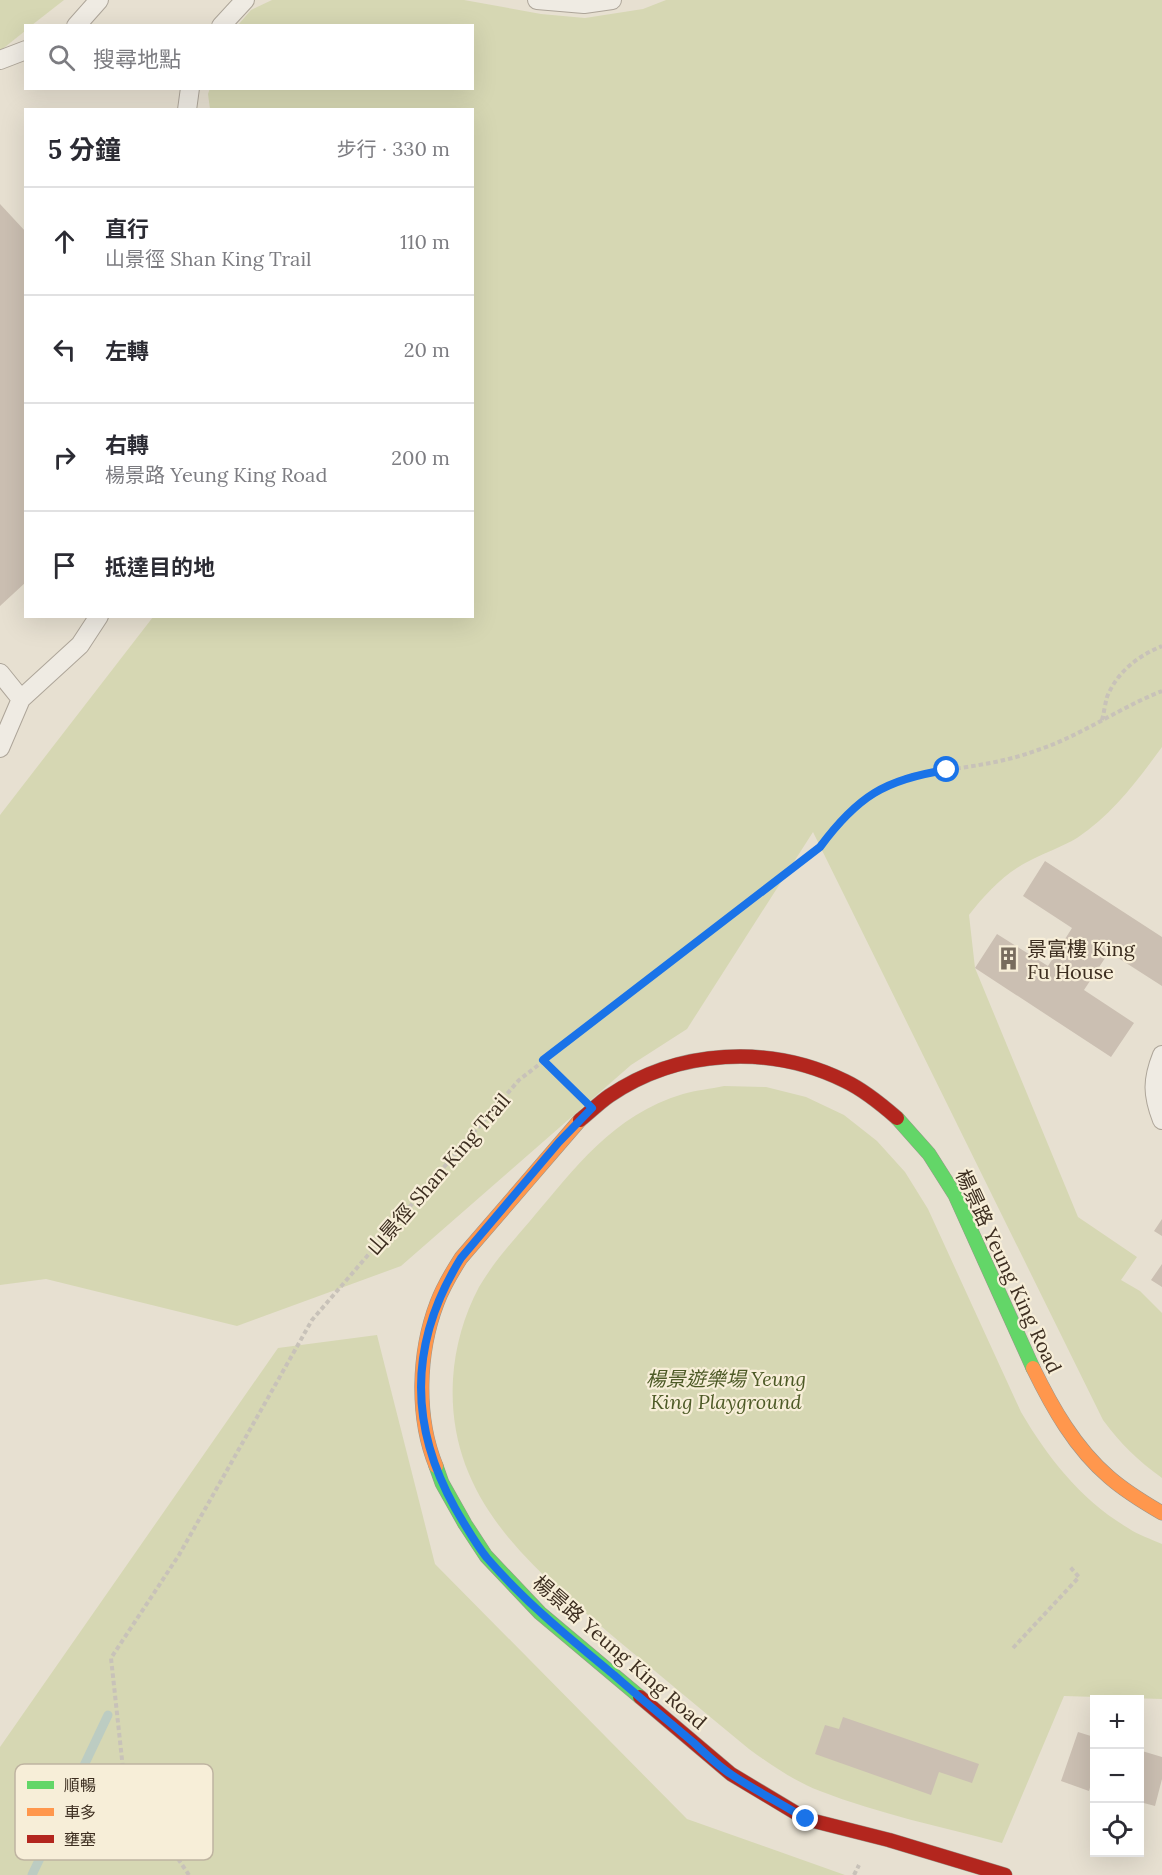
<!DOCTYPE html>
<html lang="zh-TW">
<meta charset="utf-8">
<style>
body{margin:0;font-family:Lora,"Noto Sans TC",serif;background:#f7f7f7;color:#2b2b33}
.controls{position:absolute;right:18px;bottom:18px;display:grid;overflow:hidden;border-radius:0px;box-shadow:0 6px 24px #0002}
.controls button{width:54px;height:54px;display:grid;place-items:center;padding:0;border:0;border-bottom:2px solid #e1e1e2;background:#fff;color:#2b2b33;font:30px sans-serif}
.stop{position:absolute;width:18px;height:18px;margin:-14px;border:4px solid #1a73e8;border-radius:50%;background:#fff}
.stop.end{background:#1a73e8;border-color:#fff;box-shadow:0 2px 6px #0008}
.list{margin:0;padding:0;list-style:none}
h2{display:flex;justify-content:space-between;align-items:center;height:78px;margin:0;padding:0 24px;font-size:26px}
h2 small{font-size:20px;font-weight:400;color:#7c7c81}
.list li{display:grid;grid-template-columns:39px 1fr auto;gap:18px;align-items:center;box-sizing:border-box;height:108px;padding:0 24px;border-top:2px solid #e1e1e2}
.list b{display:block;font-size:22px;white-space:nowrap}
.list p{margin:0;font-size:20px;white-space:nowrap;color:#7c7c81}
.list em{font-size:20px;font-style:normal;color:#7c7c81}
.icon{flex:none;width:33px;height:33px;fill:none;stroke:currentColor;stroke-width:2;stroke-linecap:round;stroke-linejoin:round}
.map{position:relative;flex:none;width:1162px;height:1875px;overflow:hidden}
.search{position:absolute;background:#fff;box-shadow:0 6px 24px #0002;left:24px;top:24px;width:450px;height:66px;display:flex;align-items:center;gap:15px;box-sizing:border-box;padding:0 21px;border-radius:0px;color:#7c7c81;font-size:22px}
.panel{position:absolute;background:#fff;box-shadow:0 6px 24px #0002;left:24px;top:108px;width:450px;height:510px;border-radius:0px}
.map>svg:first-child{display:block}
.green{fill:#d6d7b3}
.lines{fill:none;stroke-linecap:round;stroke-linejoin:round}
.stream{stroke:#bcccc2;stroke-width:9}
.building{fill:#cbbfb2}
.lane-casing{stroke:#ada599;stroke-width:20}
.fast-casing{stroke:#9c958a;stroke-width:15}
.slow-casing{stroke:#9c958a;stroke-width:15}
.jam-casing{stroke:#9c958a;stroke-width:15}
.path{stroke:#c8c2b9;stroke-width:4;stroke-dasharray:4.5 3;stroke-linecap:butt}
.lane{stroke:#efebe3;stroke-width:18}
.fast{stroke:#63d668;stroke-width:14}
.slow{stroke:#ff974d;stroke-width:14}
.jam{stroke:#b3261e;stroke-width:14}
.route{stroke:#1a73e8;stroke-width:8}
.labels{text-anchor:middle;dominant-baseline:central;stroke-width:4.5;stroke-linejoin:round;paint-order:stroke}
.poi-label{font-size:20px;fill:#3d2e20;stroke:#f7eed8;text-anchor:start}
.street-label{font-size:20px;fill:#3d2e20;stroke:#f7eed8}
.park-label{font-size:20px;font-style:italic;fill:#4d5a26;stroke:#f7eed8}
.key{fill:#f7eed8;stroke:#bfb4a1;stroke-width:1.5}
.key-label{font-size:16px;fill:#3d2e20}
</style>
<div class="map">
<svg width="1162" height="1875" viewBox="0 0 1162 1875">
<rect width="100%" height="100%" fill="#e7e0d1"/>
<path class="green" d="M0 0H64L32 25 26 26 25 31 0 51Z
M272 0H464L541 14 585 18 643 9 666 0H1162V747C1137 781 1113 814 1077 838 1062 847 1046 852 1031 860 1006 872 986 893 969 915L975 968 1078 1217 1137 1257 1121 1280 1140 1291 1162 1313V1478C1137 1460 1121 1444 1103 1420L813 832 687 1029 631 1065 401 1266 237 1326 46 1279 0 1285V815L153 617 472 616V110L210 109 208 94 210 88H472V26L238 25 251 10Z
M724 1086 766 1087 806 1097 844 1115 877 1141 905 1172 928 1209 1021 1412C1048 1458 1081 1500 1128 1528 1138 1535 1151 1539 1162 1544V1699L1064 1696 1002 1843C942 1827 879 1814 820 1791 794 1781 771 1765 749 1749 706 1714 664 1678 621 1643 536 1571 446 1502 453 1379 455 1347 464 1315 479 1287 493 1263 512 1242 530 1221 575 1168 613 1115 683 1094 696 1090 711 1089 724 1086Z
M377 1335 435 1564 687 1819 845 1875H0V1747L278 1348Z"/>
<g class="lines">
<path class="stream" d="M32 1875 108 1715"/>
</g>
<path class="building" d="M0 204 26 232V582L0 606Z
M1045 861 1162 937V986L1109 952 1084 990 1134 1023 1111 1057 975 968 997 934 1048 966 1072 928 1023 896Z
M1162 1219V1236L1154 1231Z
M1162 1264V1287L1151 1280Z
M843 1717 979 1764 972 1783 939 1772 931 1795 815 1754 825 1725 839 1729Z
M1078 1732 1094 1737V1774L1089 1791 1061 1781Z
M1142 1751 1162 1757V1779L1155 1806 1140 1802V1760Z"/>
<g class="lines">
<defs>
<path id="lane" d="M537 0 584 4 612 0
M76 26 99 0
M221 26 245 0
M0 60 26 50
M187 110 190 88
M0 673 21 699
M0 748 21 699 80 645 99 616
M1162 1055C1152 1080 1152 1094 1162 1120"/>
<path id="fast" d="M897 1118 929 1154 955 1195 1033 1368
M436 1466 442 1483 465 1524 486 1556 540 1613 640 1697"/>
<path id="slow" d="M1033 1368C1052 1407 1075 1448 1109 1477 1125 1491 1143 1502 1162 1513
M436 1466C416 1417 418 1353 437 1303 443 1287 452 1272 461 1258L580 1120"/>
<path id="jam" d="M580 1120C590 1112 599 1103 609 1096 678 1049 770 1044 845 1081 864 1090 881 1104 897 1118
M640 1697 731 1774 806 1819 889 1840 1005 1875"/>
</defs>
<use href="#lane" class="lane-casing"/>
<use href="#fast" class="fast-casing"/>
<use href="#slow" class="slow-casing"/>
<use href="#jam" class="jam-casing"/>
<path class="path" d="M1102 720C1104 713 1105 704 1107 697 1117 672 1138 656 1162 646
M543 1060 570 1087
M1013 1648 1079 1577 1070 1567
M189 1875 124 1778 111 1658 179 1555 312 1320 519 1080 820 847C845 812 874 784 917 774 929 771 941 771 953 769 982 765 1011 760 1038 750 1082 735 1119 708 1162 691
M854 1875 859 1865"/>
<use href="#lane" class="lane"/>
<use href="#fast" class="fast"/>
<use href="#slow" class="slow"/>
<use href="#jam" class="jam"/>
</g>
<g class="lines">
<path class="route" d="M806 1819C782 1804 756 1791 732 1775 718 1766 706 1754 694 1743 667 1720 640 1698 614 1675 569 1638 525 1602 487 1558 475 1543 465 1525 455 1508 408 1424 410 1340 461 1258L559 1142 592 1108 543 1060 820 847C857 797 885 779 947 770"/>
</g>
<defs>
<symbol id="building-bare" viewBox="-9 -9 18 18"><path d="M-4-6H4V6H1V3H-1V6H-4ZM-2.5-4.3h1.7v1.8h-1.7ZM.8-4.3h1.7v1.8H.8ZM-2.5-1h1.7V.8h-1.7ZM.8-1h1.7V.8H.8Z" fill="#786c5e" stroke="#f7eed8" stroke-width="2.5" paint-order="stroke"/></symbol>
</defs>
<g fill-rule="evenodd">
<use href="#building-bare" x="992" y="942" width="33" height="33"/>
</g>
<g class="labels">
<g class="poi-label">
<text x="1027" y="948">景富樓 King<tspan x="1027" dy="23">Fu House</tspan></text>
</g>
<g class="street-label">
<text transform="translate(438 1174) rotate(-49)">山景徑 Shan King Trail</text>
<text transform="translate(1009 1271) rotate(65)">楊景路 Yeung King Road</text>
<text transform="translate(620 1652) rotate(41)">楊景路 Yeung King Road</text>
</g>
<g class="park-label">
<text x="726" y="1378">楊景遊樂場 Yeung<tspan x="726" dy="23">King Playground</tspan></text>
</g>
</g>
<rect x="15" y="1764" width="198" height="96" rx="9" class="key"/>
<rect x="27" y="1781" width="27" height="8" fill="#63d668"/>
<rect x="27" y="1808" width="27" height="8" fill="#ff974d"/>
<rect x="27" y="1835" width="27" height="8" fill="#b3261e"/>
<g class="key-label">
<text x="64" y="1791">順暢</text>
<text x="64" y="1818">車多</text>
<text x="64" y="1845">壅塞</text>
</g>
</svg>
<div class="controls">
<button>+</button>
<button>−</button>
<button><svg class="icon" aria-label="locate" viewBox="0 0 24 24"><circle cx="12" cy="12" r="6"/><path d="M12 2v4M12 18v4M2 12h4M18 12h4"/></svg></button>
</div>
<div class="stop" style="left:947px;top:770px"></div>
<div class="stop end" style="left:806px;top:1819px"></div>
<div class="search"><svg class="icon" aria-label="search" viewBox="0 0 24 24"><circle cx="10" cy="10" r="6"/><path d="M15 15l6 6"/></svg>搜尋地點</div>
<section class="panel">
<h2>5 分鐘<small>步行 · 330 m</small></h2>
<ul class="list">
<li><svg class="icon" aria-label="ahead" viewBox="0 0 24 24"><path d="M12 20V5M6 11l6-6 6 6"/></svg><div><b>直行</b><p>山景徑 Shan King Trail</p></div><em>110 m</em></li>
<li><svg class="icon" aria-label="left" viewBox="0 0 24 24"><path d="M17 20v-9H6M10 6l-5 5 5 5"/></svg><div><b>左轉</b></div><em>20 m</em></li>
<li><svg class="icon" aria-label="right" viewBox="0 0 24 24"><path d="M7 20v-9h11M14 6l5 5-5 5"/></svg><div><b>右轉</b><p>楊景路 Yeung King Road</p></div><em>200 m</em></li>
<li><svg class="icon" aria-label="arrive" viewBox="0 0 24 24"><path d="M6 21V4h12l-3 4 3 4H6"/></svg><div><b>抵達目的地</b></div></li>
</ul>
</section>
</div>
